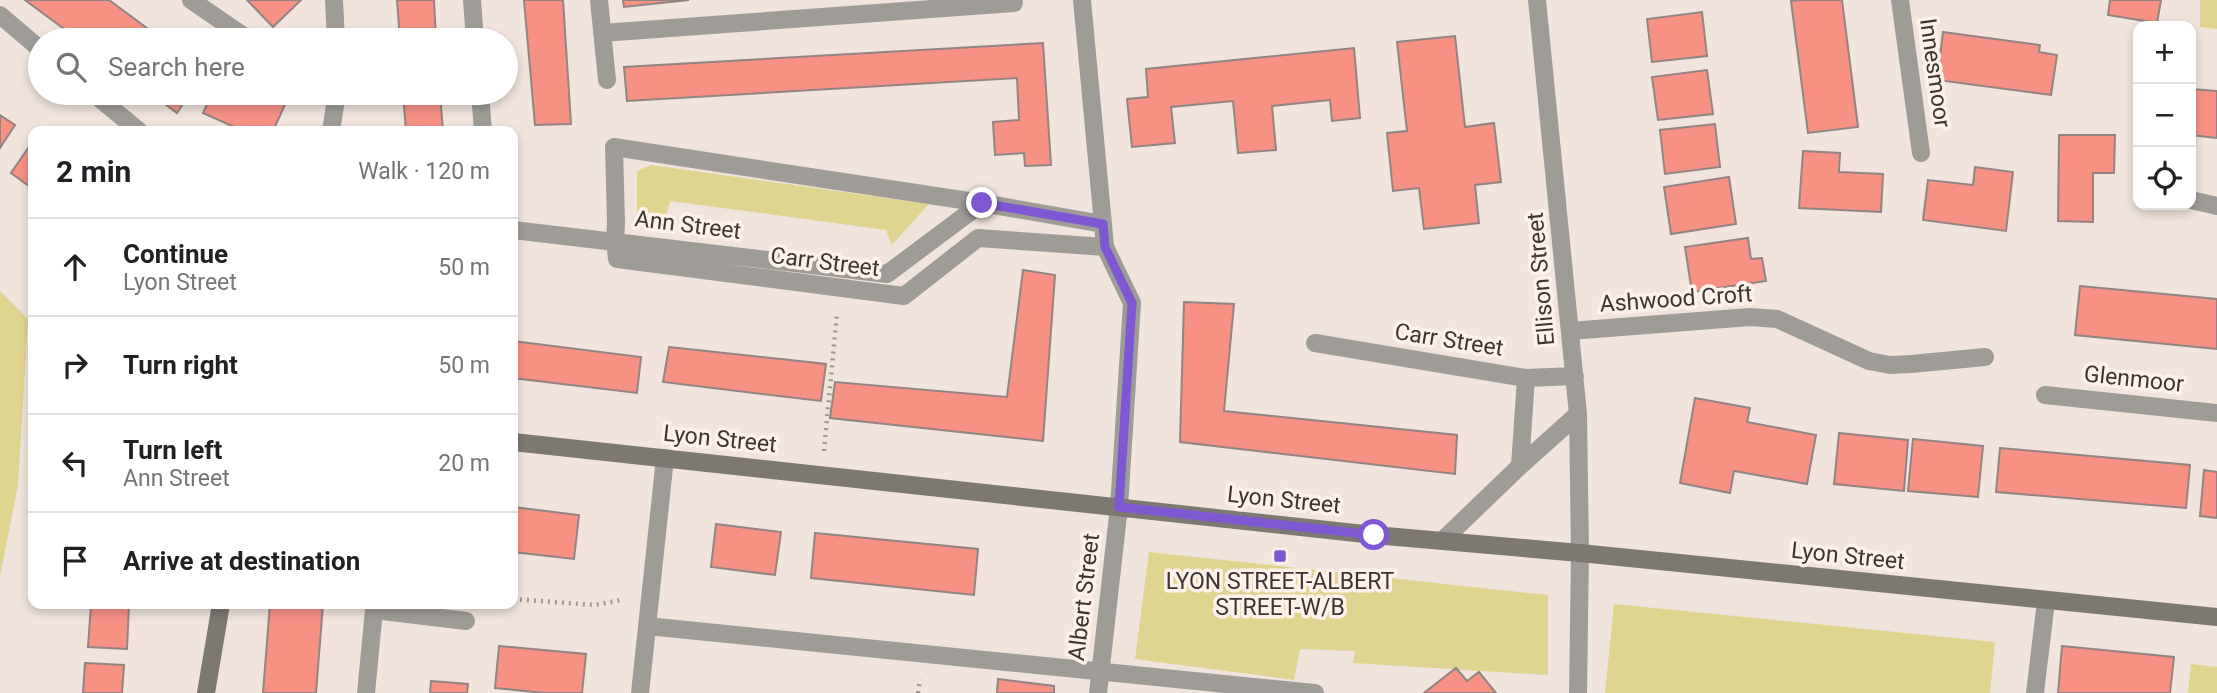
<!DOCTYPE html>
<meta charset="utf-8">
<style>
body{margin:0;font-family:Roboto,sans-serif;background:#f2f2f2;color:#202124}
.controls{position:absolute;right:21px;top:21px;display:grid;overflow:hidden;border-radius:14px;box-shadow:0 4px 10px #0003}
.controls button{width:63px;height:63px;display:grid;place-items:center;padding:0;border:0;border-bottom:2px solid #e0e0e0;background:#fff;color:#202124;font:35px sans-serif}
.stop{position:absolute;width:21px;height:21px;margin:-16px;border:5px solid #7e58d2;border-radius:50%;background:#fff}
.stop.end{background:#7e58d2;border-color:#fff;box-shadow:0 2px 7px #0008}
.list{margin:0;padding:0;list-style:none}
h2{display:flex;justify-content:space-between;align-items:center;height:91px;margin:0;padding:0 28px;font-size:30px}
h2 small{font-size:23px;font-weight:400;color:#757577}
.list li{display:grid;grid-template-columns:46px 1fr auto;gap:21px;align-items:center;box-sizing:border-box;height:98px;padding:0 28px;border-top:2px solid #e0e0e0}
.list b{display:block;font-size:26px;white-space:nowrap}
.list p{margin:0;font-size:23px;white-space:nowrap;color:#757577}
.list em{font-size:23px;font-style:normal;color:#757577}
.icon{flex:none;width:38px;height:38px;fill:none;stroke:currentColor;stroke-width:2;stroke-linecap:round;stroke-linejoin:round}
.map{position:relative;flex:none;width:2217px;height:693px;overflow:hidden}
.search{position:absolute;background:#fff;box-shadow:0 4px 10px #0003;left:28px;top:28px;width:490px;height:77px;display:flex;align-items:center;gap:18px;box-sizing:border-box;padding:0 24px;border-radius:38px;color:#757577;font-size:26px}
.panel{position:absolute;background:#fff;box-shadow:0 4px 10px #0003;left:28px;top:126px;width:490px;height:483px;border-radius:14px}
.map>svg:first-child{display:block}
.green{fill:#e0d491}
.building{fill:#f79184;stroke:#918482;stroke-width:2}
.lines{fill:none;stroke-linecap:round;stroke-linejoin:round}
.path{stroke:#a29993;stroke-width:4.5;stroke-dasharray:2 5;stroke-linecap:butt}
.pedestrian{stroke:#9f9c98;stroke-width:18}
.minor{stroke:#9f9c98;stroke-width:18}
.secondary{stroke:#7d7872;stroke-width:18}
.route{stroke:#7e58d2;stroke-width:9}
.poi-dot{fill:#7e58d2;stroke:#fdf1ea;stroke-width:2.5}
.labels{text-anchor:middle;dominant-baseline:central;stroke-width:7;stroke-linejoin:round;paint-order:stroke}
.street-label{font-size:23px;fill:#3b3633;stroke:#fdf1ea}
.poi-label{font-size:23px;fill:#3b3633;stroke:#fdf1ea}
</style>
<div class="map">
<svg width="2217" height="693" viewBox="0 0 2217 693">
<rect width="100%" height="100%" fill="#f0e4dd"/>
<path class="green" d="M2200 0H2217V29L2200 27Z
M651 165 929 204 892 245 886 230 670 201 664 223 637 219V171Z
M0 291 28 319 18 485 0 577Z
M1149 552 1548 595V675L1353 663 1355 651 1300 649 1294 680 1135 659Z
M1614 604 1995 642 1990 693H1605Z
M2191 664 2217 667V693H2188Z"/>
<path class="building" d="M25 0H109L163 40H79Z
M247 0H301L273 27Z
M397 0H434L436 40H400Z
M524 0H563L571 124 535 125Z
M623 0H689L624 7Z
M1800 0H1842L1858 127 1808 133 1791 1Z
M2110 0H2161L2157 23 2108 15Z
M1702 12 1707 56 1652 62 1647 19Z
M1943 32 2040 45 2039 52 2057 55 2051 95 1937 80Z
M1455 36 1465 127 1494 123 1501 182 1475 185 1479 223 1424 229 1419 188 1393 191 1387 133 1407 131 1397 42Z
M1043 43 1051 165 1025 166 1024 153 995 155 993 122 1019 120 1017 78 627 101 624 67Z
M1354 48 1360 118 1332 121 1330 100 1272 106 1276 150 1238 153 1233 101 1171 107 1175 143 1132 147 1127 99 1148 97 1146 69Z
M1707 70 1713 114 1658 120 1652 77Z
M2191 89 2217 91V138L2191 135Z
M150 93H190L177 113Z
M212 93H276L288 98 273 131H243L203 113Z
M403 93H440L443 131H406Z
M0 115 15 125 0 148Z
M1715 124 1720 167 1665 174 1660 130Z
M2059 135H2115L2114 173H2093V222L2058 221Z
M33 141V189L11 173Z
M1803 151 1840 153 1839 172 1883 174 1881 212 1799 208Z
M1975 167 2013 172 2006 231 1923 220 1928 180 1973 185Z
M1729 177 1736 224 1671 234 1664 187Z
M1748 238 1751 259 1762 258 1766 281 1692 292 1685 247Z
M1023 270 1055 275 1043 441 830 418 835 382 1007 397Z
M2080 286 2217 299V349L2075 335Z
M1184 302 1234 304 1224 411 1457 435 1455 474 1180 442Z
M513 341 641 357 637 393 513 378Z
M669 347 826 364 821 401 663 382Z
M1695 398 1750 408 1747 422 1816 435 1807 484 1734 471 1730 493 1680 483Z
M1839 433 1908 440 1904 491 1834 484Z
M1913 439 1983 446 1978 497 1908 491Z
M2000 448 2190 465 2186 508 1996 492Z
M2204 470 2217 472V518L2200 516Z
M513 507 579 515 574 559 513 552Z
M716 524 781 532 775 575 711 567Z
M815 533 978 549 974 595 811 578Z
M91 604H129L127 649 88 647Z
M270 604H323L316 693H263Z
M499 646 586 654 582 693H544L495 688Z
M2062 646 2174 657 2170 693H2058Z
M85 663 124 665 122 693H83Z
M1456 668 1467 681 1479 672 1496 693H1424Z
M998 679 1054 686V693H997Z
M431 681 468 684 467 693H430Z"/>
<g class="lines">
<path class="path" d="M824 451 837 313
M513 599 594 605 622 600
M918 693 920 679"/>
<path class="pedestrian" d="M599 0 607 80
M602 33 1014 3
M1105 247 1132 303 1119 507"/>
<path class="minor" d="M191 0 242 35 254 40
M334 0 336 40
M472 0 475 40
M1082 0 1103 224 1105 247 978 238 904 296 617 259 615 241 616 222 614 147 982 203 1103 224
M1537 0 1578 414 1580 553 1578 693
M1900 0 1921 153
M0 15 40 49
M93 93 139 131
M480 93 483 131
M331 131 337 93
M2191 200 2217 206
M513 230 887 274 982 203
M1570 331 1750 317 1777 319 1869 361 1890 365 1911 364 1985 357
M1315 343 1526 378 1575 376
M2045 395 2217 413
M1520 466 1526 378
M1442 541 1520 466 1578 414
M647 626 1315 693
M366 693 374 610 466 621
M640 693 665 458
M1098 693 1119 507
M2035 693 2046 601"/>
<path class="secondary" d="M513 442 1374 535 1580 553 2217 617
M206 693 221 604"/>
</g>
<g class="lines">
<path class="route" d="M982 203 1103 224 1105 247 1132 303 1119 507 1374 535"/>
</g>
<rect class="poi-dot" x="1273" y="549" width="14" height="14" rx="3.5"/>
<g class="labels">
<g class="street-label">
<text transform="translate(1935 73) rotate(82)">Innesmoor</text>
<text transform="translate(688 225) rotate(7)">Ann Street</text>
<text transform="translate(825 262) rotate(7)">Carr Street</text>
<text transform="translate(1541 279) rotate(-95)">Ellison Street</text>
<text transform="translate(1676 299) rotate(-4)">Ashwood Croft</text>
<text transform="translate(1449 340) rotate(9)">Carr Street</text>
<text transform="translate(2134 379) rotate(6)">Glenmoor</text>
<text transform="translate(720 439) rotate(6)">Lyon Street</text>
<text transform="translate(1284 500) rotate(6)">Lyon Street</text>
<text transform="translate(1848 556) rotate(6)">Lyon Street</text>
<text transform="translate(1084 597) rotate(-83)">Albert Street</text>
</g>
<g class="poi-label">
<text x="1280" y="581">LYON STREET-ALBERT<tspan x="1280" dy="26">STREET-W/B</tspan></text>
</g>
</g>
</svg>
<div class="controls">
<button>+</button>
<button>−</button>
<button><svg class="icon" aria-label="locate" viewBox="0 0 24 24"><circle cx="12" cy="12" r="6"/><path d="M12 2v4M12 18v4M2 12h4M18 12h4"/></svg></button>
</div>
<div class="stop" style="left:1374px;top:535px"></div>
<div class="stop end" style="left:982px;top:203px"></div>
<div class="search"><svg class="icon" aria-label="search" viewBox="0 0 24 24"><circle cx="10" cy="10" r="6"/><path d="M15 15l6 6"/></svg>Search here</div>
<section class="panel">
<h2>2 min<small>Walk · 120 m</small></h2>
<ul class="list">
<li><svg class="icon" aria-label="ahead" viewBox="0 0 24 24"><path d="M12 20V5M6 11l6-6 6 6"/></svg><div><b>Continue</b><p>Lyon Street</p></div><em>50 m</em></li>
<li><svg class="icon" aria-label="right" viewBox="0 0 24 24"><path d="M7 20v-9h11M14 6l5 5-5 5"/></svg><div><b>Turn right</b></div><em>50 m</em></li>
<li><svg class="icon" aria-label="left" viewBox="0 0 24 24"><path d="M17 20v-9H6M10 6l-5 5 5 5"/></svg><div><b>Turn left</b><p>Ann Street</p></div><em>20 m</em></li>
<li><svg class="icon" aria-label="arrive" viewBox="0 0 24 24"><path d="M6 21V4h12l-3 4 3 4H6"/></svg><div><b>Arrive at destination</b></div></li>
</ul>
</section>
</div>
